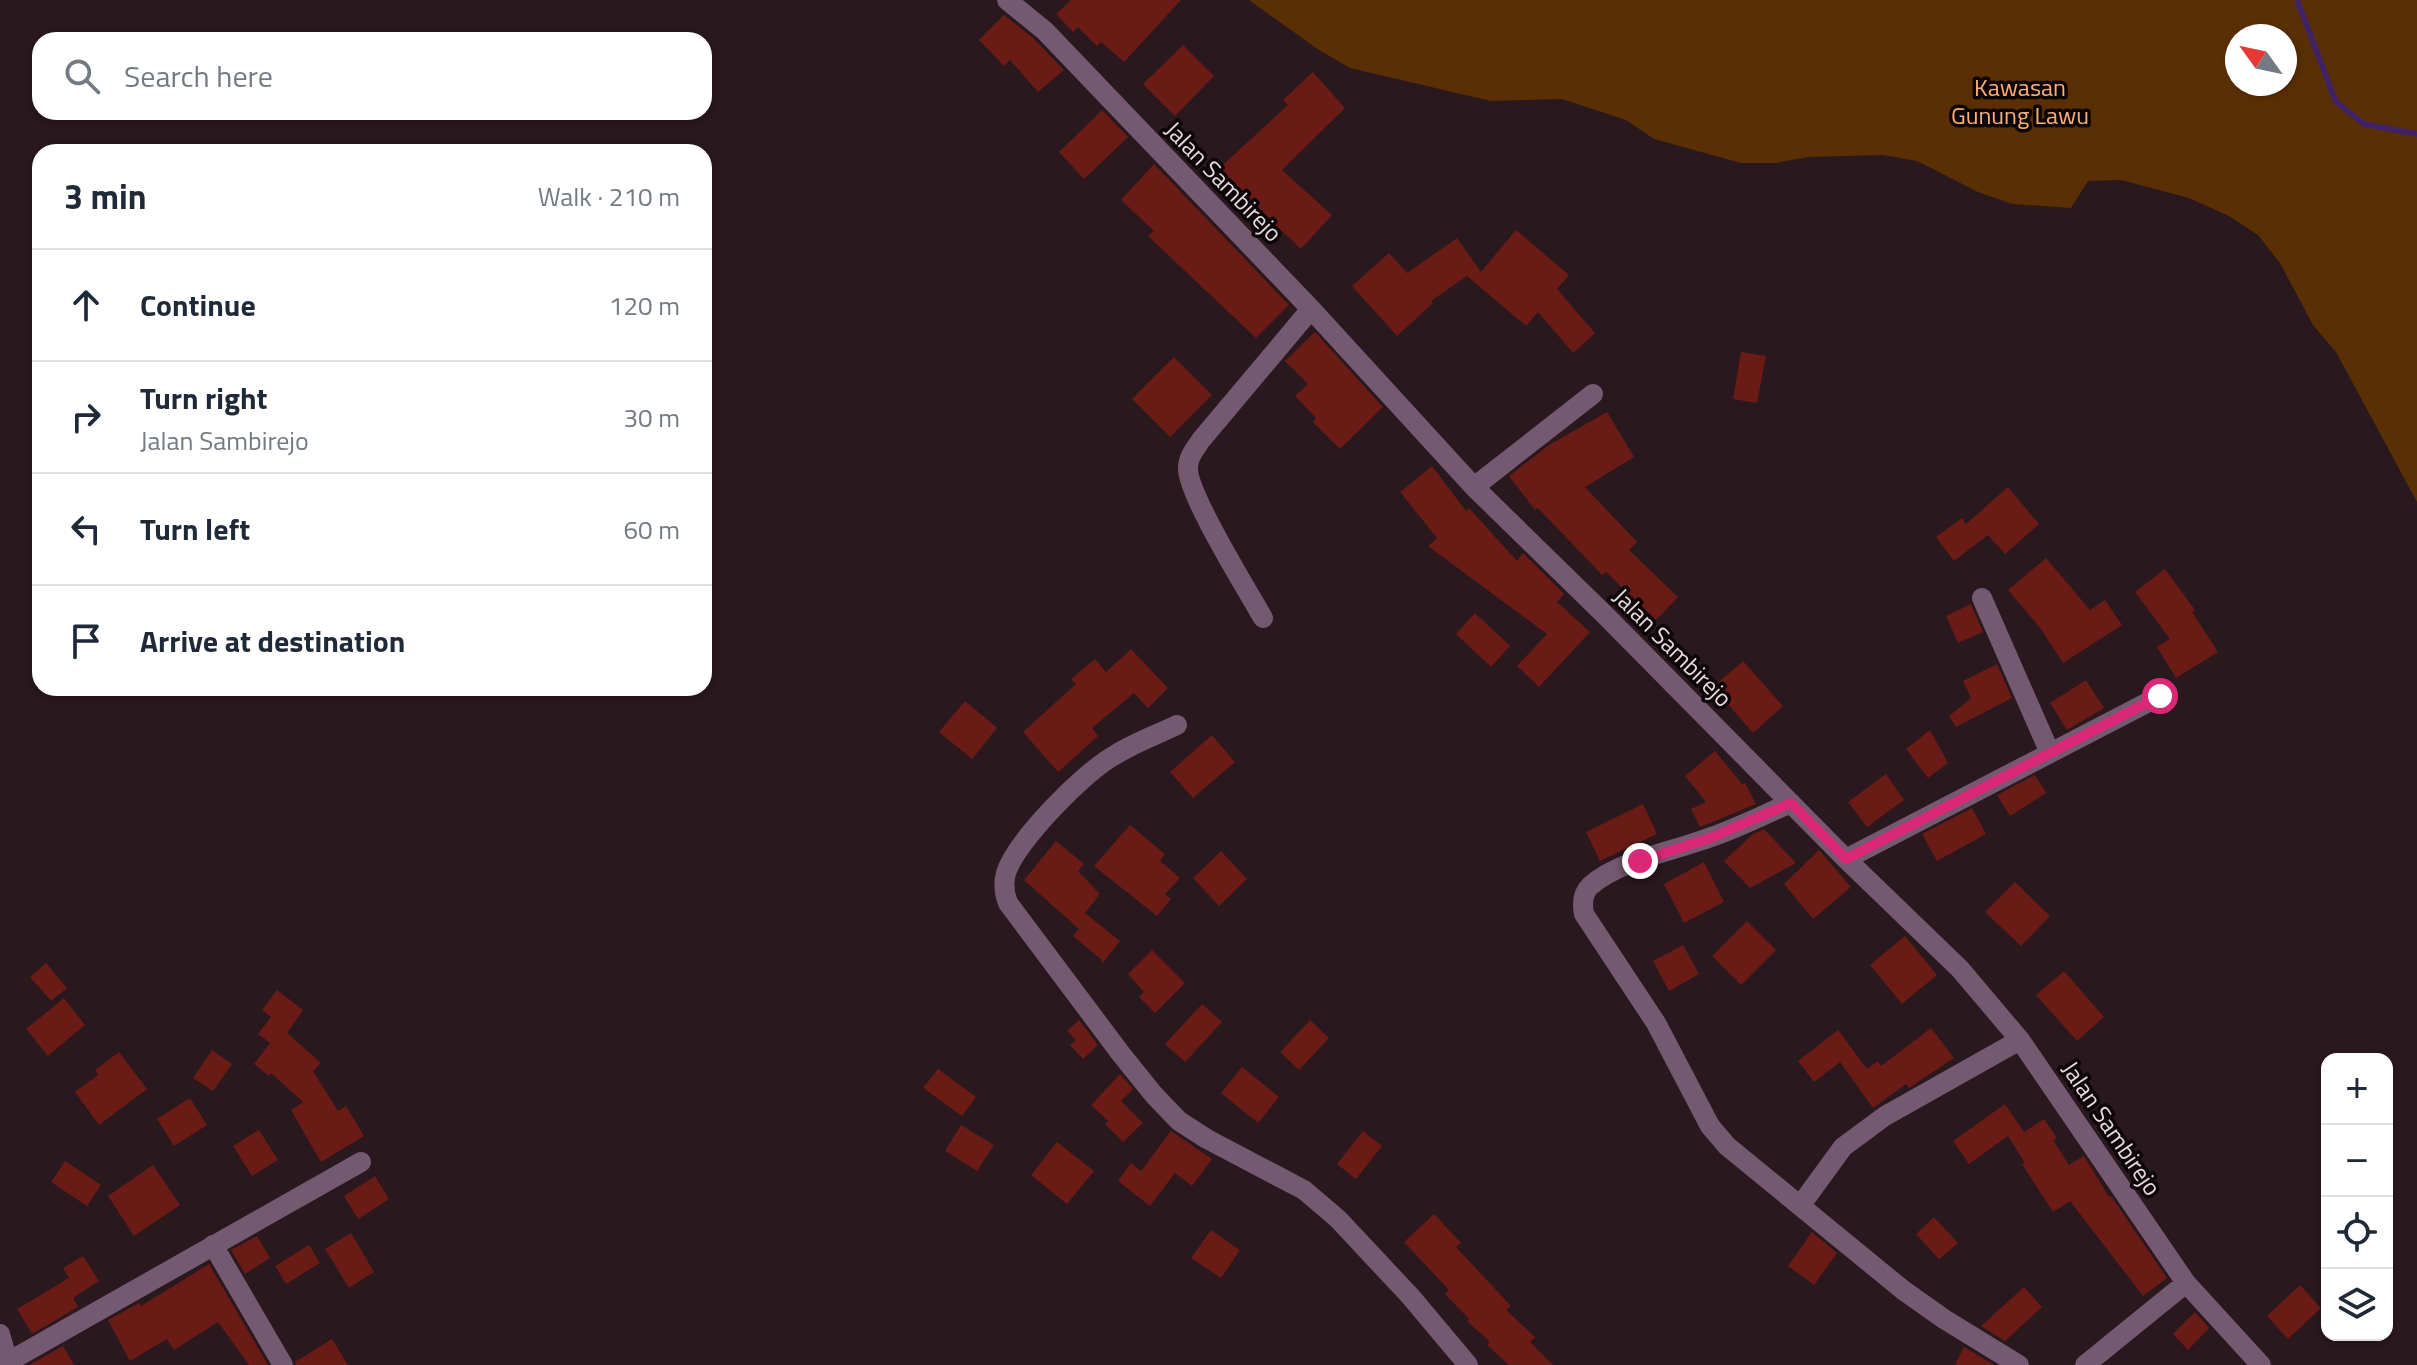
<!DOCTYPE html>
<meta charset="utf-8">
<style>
body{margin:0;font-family:"Titillium Web",sans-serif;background:#f6f6f7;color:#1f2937}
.controls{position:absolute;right:24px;bottom:24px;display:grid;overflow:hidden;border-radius:16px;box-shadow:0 2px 6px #0004}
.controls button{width:72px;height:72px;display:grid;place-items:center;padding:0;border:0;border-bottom:2px solid #e0e1e3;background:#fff;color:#1f2937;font:40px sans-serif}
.compass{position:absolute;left:2225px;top:24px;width:72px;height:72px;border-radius:50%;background:#fff;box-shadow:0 2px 6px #0004;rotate:303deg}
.stop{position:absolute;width:24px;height:24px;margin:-18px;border:6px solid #db2777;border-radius:50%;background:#fff}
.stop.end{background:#db2777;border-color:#fff;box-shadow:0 2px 8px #0008}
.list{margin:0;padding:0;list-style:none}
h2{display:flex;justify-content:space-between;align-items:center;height:104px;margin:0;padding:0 32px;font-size:34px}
h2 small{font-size:26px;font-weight:400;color:#747a83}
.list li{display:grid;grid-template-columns:52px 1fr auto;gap:24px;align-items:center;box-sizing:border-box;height:112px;padding:0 32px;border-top:2px solid #e0e1e3}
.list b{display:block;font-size:30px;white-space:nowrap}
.list p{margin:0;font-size:26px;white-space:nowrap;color:#747a83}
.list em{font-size:26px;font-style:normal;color:#747a83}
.icon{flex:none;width:44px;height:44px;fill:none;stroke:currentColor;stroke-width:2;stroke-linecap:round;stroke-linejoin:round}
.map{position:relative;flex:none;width:2417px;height:1365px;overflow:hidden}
.search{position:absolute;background:#fff;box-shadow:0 2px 6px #0004;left:32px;top:32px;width:680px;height:88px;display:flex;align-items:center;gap:20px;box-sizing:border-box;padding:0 28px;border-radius:24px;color:#747a83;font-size:30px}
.panel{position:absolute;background:#fff;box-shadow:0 2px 6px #0004;left:32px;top:144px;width:680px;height:552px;border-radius:24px}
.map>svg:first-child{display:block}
.green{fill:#5b2f04;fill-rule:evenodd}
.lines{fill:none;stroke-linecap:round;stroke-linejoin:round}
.stream{stroke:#412265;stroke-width:6}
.building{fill:#6b1b16}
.minor{stroke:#745971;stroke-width:20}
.route{stroke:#db2777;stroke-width:10}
.labels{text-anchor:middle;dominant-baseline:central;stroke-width:7;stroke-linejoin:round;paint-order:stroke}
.park-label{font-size:24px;fill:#fbaf77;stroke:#0d0608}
.street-label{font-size:24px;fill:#e7dbde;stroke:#0d0608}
</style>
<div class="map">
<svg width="2417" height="1365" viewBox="0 0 2417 1365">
<rect width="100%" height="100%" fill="#29181d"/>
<path class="green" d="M1249 0H2417V502L2336 352 2313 325 2280 263 2258 235 2229 216 2189 198 2121 180 2088 181 2071 208 2012 204 1978 192 1917 161 1883 155 1808 157 1775 163H1741L1654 139 1626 120 1562 99 1491 101 1350 68 1319 50ZM2237 36H2285V84H2237Z"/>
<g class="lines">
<path class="stream" d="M2297 0 2336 102 2364 124 2417 134"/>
</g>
<path class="building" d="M1071 0H1181L1124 62 1101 42 1097 46 1078 27 1073 32 1056 14Z
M1004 15 1032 37 1064 70 1038 92 1010 60 1004 66 979 40Z
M1183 45 1214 76 1175 116 1143 84Z
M1313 72 1345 108 1282 170 1332 215 1301 249 1249 200 1244 204 1215 172 1288 105 1283 100Z
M1102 110 1128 137 1084 179 1059 152Z
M1154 164 1289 305 1256 338 1148 236 1154 231 1121 200Z
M1516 230 1569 275 1557 289 1595 333 1573 353 1538 312 1526 326 1467 276 1431 301 1433 303 1397 336 1352 286 1389 253 1407 273 1457 238 1481 272Z
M1315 332 1383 407 1340 449 1313 422 1316 418 1295 396 1308 384 1285 361Z
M1741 352 1766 356 1757 403 1733 399Z
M1174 357 1212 395 1170 437 1132 399Z
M1607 412 1634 457 1585 487 1637 542 1629 550 1678 597 1656 620 1606 572 1602 575 1538 508 1535 510 1509 476 1549 445Z
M1432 466 1466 511 1469 508 1517 561 1523 553 1564 594 1557 602 1590 632 1539 687 1517 666 1547 634 1428 546 1437 538 1400 492Z
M2008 487 2039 524 2005 554 1988 535 1954 561 1936 537 1962 518 1966 524Z
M2046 558 2090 610 2105 600 2122 625 2063 663 2041 629 2008 590Z
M2165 569 2195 610 2192 612 2218 652 2176 678 2157 647 2170 639 2135 592Z
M1971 604 1983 632 1958 643 1946 616Z
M1475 613 1510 646 1491 667 1456 634Z
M1131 649 1168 688 1148 708 1134 693 1092 728 1098 736 1058 772 1023 732 1076 684 1071 679 1095 659 1106 672Z
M1743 661 1783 706 1753 733 1713 687Z
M1997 664 2012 698 1956 727 1949 716 1971 698 1963 681Z
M2086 680 2104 708 2067 730 2050 703Z
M965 701 997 728 972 759 939 732Z
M1930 730 1948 763 1928 778 1906 749Z
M1212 735 1235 762 1193 798 1170 772Z
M1715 751 1742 784 1745 783 1756 804 1700 827 1691 809 1706 802 1685 776Z
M1886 774 1904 800 1867 827 1848 802Z
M2035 775 2046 793 2010 816 1997 795Z
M1643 804 1657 834 1600 861 1586 832Z
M1972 808 1986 834 1937 861 1922 834Z
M1130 825 1165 854 1160 861 1180 878 1165 894 1171 899 1157 916 1094 866Z
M1764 829 1796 863 1750 888 1724 861 1753 834Z
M1056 841 1084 864 1078 871 1100 894 1085 913 1120 941 1102 964V960L1073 936 1079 929 1024 880Z
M1819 850 1851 887 1813 919 1784 884Z
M1221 851 1247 879 1219 906 1193 878Z
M1704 862 1724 902 1684 923 1664 884Z
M2015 882 2050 916 2021 946 1985 912Z
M1747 921 1776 950 1741 985 1712 956Z
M1905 936 1937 975 1902 1004 1870 965Z
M1683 945 1699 974 1669 991 1653 961Z
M1152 950 1185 983 1155 1013 1139 997 1144 992 1128 974Z
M46 963 67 988 51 1001 30 977Z
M2064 971 2104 1017 2077 1041 2036 995Z
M277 990 303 1010 287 1033 321 1063 313 1071 338 1111 346 1106 364 1136 321 1162 291 1110 303 1102 271 1073 269 1076 254 1064 270 1043 258 1034 271 1017 262 1010Z
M64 998 85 1025 48 1056 26 1029Z
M1202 1004 1222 1022 1185 1062 1165 1044Z
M1079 1020 1098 1045 1083 1059 1070 1045 1076 1040 1067 1031Z
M1310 1020 1329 1038 1299 1070 1280 1052Z
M1931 1028 1954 1058 1909 1088 1906 1084 1873 1108 1840 1062 1814 1082 1798 1061 1838 1030 1867 1069 1878 1061 1881 1066Z
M212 1050 232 1064 213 1091 193 1078Z
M119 1052 147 1089 99 1125 75 1092 98 1075 95 1070Z
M1242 1067 1279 1097 1258 1123 1221 1093Z
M938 1069 976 1097 962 1116 923 1088Z
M1120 1074 1133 1089 1121 1101 1143 1123 1123 1142 1105 1124 1108 1121 1091 1105Z
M190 1098 207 1125 174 1146 157 1119Z
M2005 1104 2024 1132 2044 1119 2057 1138 2053 1140 2069 1165 2084 1156 2109 1197 2111 1196 2167 1278 2143 1296 2070 1201 2053 1212 2022 1164 2025 1163 2008 1136 1969 1164 1953 1141Z
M961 1125 994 1145 977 1171 945 1151Z
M259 1130 278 1160 252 1176 233 1146Z
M1171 1131 1212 1159 1192 1186 1175 1173 1150 1206 1118 1181 1131 1163 1141 1171Z
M1363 1131 1382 1146 1356 1179 1337 1164Z
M1057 1142 1094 1171 1067 1204 1031 1175Z
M65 1161 101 1185 87 1206 51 1182Z
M153 1165 180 1205 134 1236 108 1196Z
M375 1176 389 1199 358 1219 344 1196Z
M1434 1214 1461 1243 1456 1247 1511 1306 1506 1310 1535 1337 1530 1342 1553 1365H1509L1487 1345 1490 1342 1467 1321 1469 1319 1445 1294 1449 1290 1404 1242Z
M1934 1217 1958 1243 1939 1259 1916 1234Z
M1211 1230 1240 1250 1221 1278 1191 1258Z
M1812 1232 1837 1253 1814 1285 1788 1266Z
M351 1233 374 1272 349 1288 325 1249Z
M257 1236 270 1258 245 1274 231 1250Z
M309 1245 320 1263 286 1284 275 1266Z
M83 1256 99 1281 73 1298 78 1307 32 1334 17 1309 69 1278 63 1268Z
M209 1264 268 1365H249L218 1322 174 1350 167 1339 130 1361 108 1320 139 1303 141 1306Z
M2300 1285 2321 1308 2288 1339 2267 1316Z
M2024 1287 2042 1307 2005 1341 1981 1326Z
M2195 1312 2209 1328 2188 1350 2173 1334Z
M332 1339 348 1365H296L295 1362Z
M63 1346 74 1365H29Z
M1964 1347 1994 1365H1955Z"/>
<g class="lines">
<path class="minor" d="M1007 0 1045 31 1311 309 1474 487 1606 616 1846 859 1960 969 2020 1040 2186 1283 2261 1365
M1474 487 1593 394
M1982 598 2050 753
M1263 618C1248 591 1187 494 1188 468 1188 457 1195 449 1201 440L1311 309
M1177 725C1156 735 1134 743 1115 755 1085 771 1016 841 1006 873 1003 884 1004 893 1008 903L1121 1054 1154 1095 1179 1121 1207 1139 1304 1190 1338 1219 1411 1297 1468 1365
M1791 803C1765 814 1738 828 1711 837 1675 851 1619 860 1590 886 1582 894 1582 904 1584 914L1656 1023 1710 1126 1727 1146 1903 1290 1944 1319 2019 1365
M1846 859 2160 696
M1800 1206 1843 1147 1885 1116 2020 1040
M213 1245 283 1365
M0 1334 9 1365
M8 1362 361 1162
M2085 1365 2186 1283"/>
</g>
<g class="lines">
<path class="route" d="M1640 861 1713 837 1791 803 1846 859 2160 696"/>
</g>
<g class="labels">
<g class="park-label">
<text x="2020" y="87">Kawasan<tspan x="2020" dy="28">Gunung Lawu</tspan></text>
</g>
<g class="street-label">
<text transform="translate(1224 181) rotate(46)">Jalan Sambirejo</text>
<text transform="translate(1673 647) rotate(45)">Jalan Sambirejo</text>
<text transform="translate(2112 1128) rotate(56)">Jalan Sambirejo</text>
</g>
</g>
</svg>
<div class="controls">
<button>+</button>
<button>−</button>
<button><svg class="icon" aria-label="locate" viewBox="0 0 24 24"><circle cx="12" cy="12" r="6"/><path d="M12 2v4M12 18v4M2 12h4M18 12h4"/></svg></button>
<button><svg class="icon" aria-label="layers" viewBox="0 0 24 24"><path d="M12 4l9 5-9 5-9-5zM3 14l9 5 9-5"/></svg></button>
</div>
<svg class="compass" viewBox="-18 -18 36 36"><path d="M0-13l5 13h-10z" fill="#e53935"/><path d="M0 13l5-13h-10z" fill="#747a83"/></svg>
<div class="stop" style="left:2160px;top:696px"></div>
<div class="stop end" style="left:1640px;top:861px"></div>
<div class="search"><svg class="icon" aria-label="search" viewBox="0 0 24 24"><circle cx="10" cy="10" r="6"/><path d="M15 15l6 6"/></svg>Search here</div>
<section class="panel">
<h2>3 min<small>Walk · 210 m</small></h2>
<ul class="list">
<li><svg class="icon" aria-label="ahead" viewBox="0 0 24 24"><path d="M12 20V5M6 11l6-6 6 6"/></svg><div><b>Continue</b></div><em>120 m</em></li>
<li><svg class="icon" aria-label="right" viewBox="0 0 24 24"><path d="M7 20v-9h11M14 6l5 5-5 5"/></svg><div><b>Turn right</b><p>Jalan Sambirejo</p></div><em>30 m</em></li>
<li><svg class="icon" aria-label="left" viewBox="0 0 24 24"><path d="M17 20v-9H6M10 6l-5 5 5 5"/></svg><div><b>Turn left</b></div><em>60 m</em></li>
<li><svg class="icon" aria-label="arrive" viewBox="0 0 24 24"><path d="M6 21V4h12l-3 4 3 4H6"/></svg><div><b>Arrive at destination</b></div></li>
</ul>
</section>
</div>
